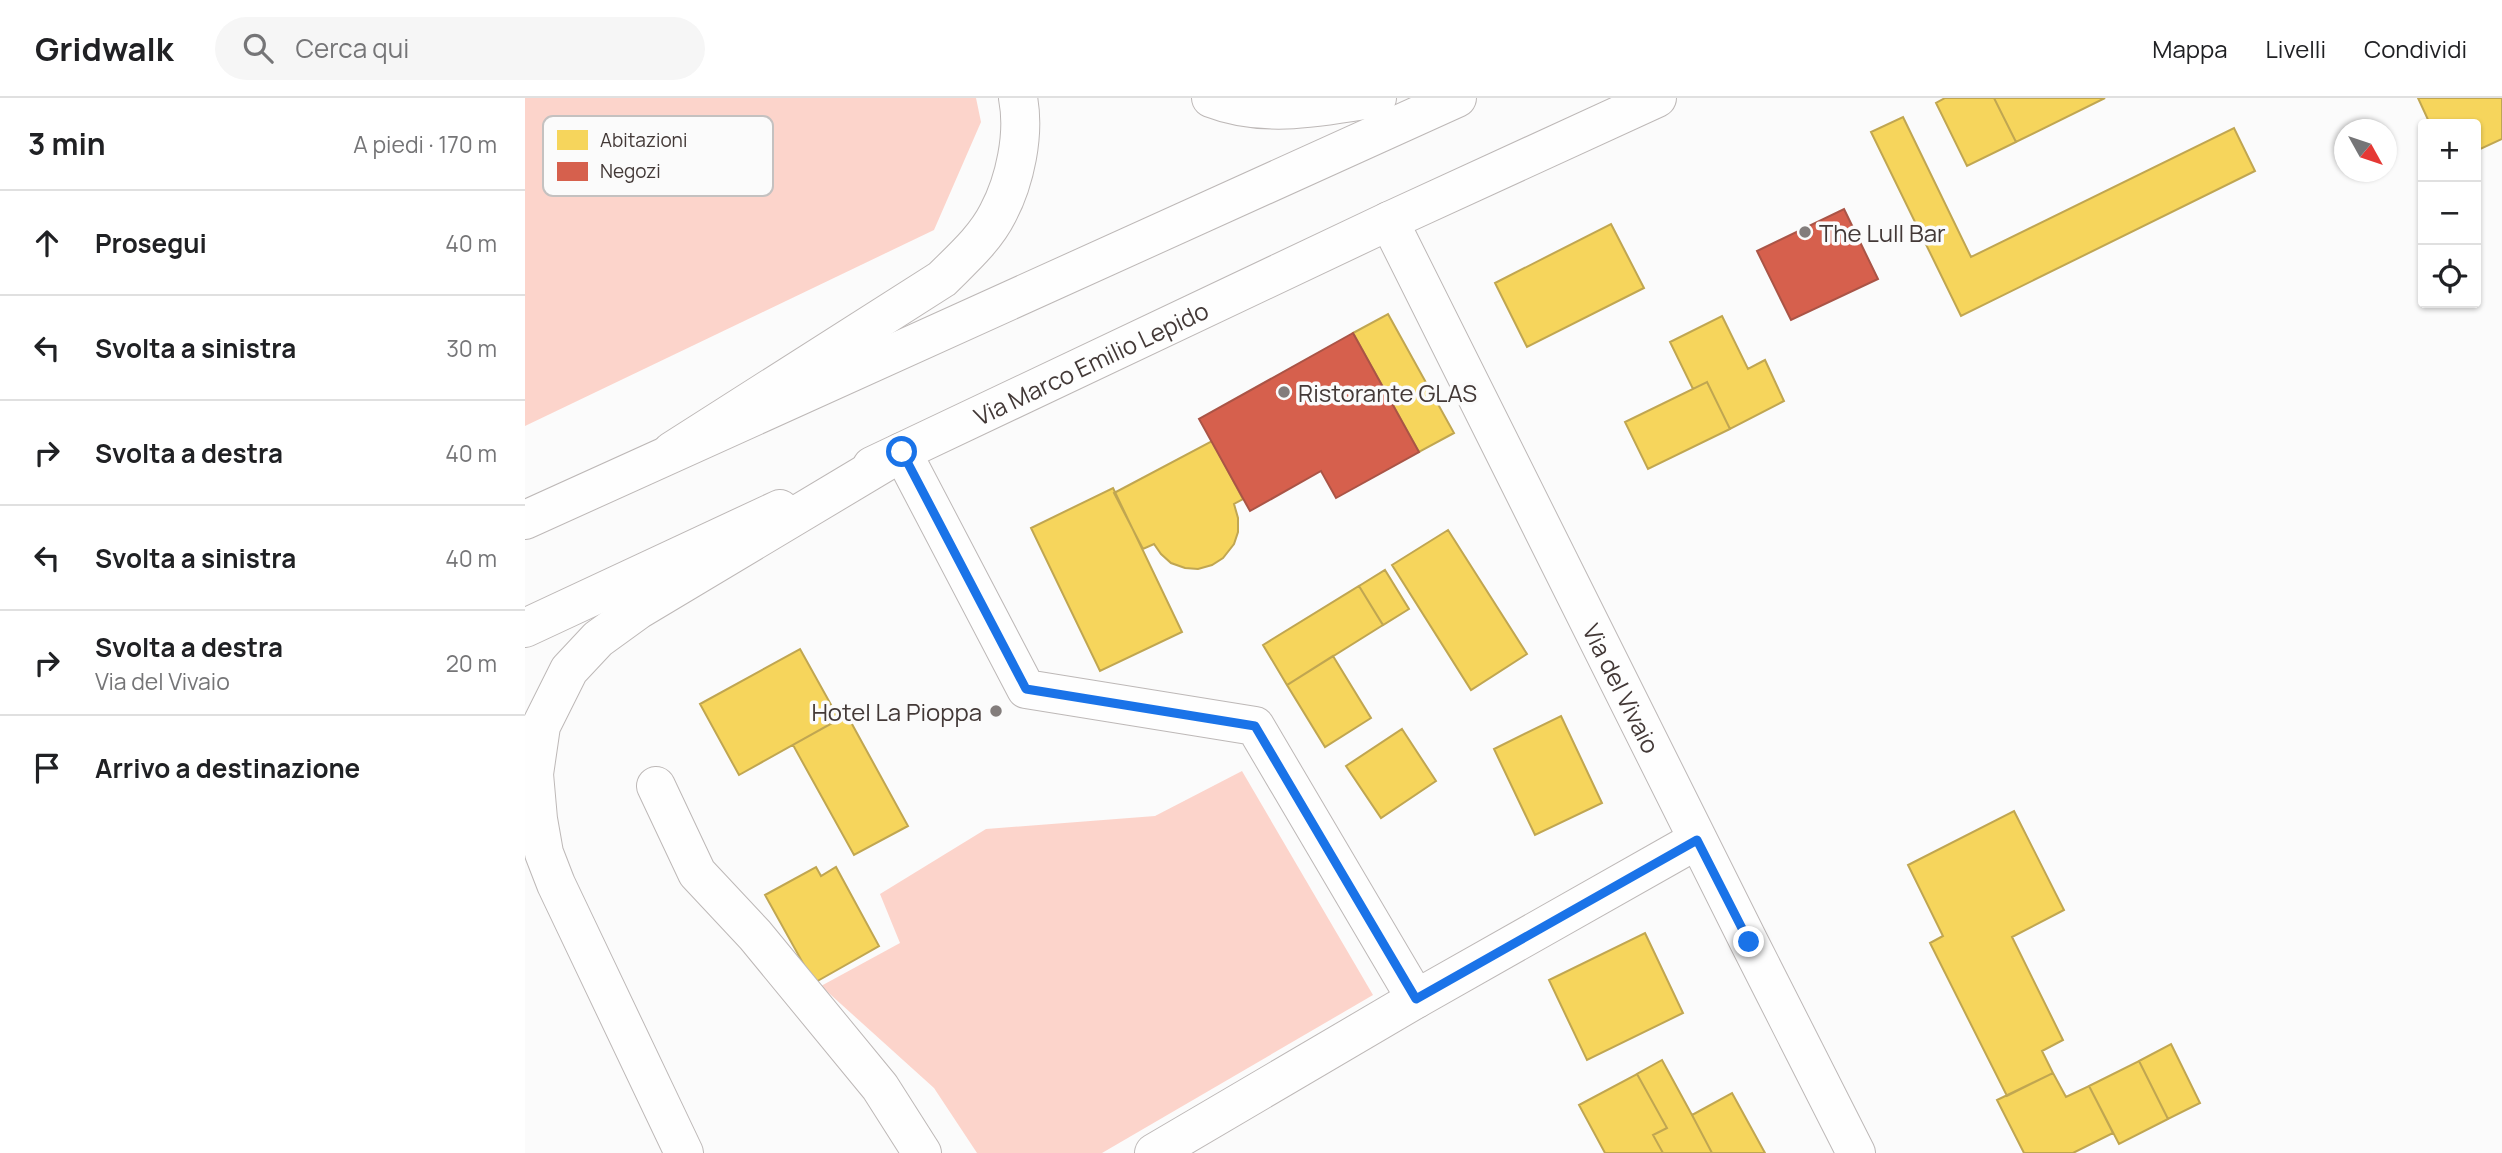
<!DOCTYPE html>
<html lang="it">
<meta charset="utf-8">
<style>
body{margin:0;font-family:Manrope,sans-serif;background:#f6f6f6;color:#202124}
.controls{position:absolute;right:21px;top:21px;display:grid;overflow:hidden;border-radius:7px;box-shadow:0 2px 5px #0004}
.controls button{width:63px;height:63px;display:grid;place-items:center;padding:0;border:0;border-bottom:2px solid #e0e0e0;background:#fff;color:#202124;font:35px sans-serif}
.compass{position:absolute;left:1809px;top:21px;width:63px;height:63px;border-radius:50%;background:#fff;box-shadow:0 2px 5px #0004;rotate:130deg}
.stop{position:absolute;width:21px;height:21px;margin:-16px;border:5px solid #1a73e8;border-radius:50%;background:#fff}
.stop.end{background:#1a73e8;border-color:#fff;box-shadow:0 2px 7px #0008}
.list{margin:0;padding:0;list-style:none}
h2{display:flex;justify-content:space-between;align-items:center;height:91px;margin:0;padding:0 28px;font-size:30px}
h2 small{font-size:23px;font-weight:400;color:#757577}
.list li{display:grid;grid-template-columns:46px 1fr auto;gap:21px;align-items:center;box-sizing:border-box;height:105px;padding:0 28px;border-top:2px solid #e0e0e0}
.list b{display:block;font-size:26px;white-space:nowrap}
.list p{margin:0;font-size:23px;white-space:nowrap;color:#757577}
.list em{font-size:23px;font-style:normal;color:#757577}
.icon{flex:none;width:38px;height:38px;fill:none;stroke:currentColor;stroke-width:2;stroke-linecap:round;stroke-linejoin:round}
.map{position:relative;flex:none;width:1977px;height:1055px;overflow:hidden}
header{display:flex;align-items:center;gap:42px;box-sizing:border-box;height:98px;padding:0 35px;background:#fff;border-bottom:2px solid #e0e0e0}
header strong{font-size:33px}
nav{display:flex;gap:38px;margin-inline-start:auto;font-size:24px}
.search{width:490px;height:63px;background:#f6f6f6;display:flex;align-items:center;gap:18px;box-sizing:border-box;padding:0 24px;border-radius:38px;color:#757577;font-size:26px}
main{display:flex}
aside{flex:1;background:#fff}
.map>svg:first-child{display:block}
.green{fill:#fcd4cb}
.homes{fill:#f6d55c;stroke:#c0a651;stroke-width:2}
.shops{fill:#d6604d;stroke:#aa5446;stroke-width:2}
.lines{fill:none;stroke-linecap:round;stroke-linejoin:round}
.street-casing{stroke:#bdb8b7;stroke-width:40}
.primary-casing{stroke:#bdb8b7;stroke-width:40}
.highway-casing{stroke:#bdb8b7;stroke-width:40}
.street{stroke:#fefefe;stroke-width:38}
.primary{stroke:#fefefe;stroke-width:38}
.highway{stroke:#fefefe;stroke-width:38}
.route{stroke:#1a73e8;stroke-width:9}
.poi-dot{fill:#837d7c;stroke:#fbfbfb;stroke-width:2.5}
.labels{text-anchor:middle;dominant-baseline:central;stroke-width:7;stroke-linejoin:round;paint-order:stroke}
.poi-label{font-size:24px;fill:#433937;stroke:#fbfbfb;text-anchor:start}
.street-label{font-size:24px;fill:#433937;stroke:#fbfbfb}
.key{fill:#fbfbfb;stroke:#c4c1c0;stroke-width:2}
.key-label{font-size:19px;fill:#433937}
</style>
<header>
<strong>Gridwalk</strong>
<div class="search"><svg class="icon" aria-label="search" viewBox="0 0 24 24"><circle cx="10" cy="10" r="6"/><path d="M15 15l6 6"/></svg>Cerca qui</div>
<nav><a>Mappa</a><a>Livelli</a><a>Condividi</a></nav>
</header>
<main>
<aside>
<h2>3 min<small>A piedi · 170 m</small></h2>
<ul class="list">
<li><svg class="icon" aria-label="ahead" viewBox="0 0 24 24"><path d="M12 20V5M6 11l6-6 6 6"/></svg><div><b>Prosegui</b></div><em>40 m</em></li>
<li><svg class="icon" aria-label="left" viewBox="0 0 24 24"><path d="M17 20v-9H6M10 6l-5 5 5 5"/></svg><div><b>Svolta a sinistra</b></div><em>30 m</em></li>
<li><svg class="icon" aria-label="right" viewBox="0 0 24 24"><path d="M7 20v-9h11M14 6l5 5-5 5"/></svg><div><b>Svolta a destra</b></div><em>40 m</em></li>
<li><svg class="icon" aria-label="left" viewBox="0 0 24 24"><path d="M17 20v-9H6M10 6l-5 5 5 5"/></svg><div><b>Svolta a sinistra</b></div><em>40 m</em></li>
<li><svg class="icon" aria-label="right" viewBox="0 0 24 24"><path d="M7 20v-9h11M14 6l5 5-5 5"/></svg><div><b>Svolta a destra</b><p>Via del Vivaio</p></div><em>20 m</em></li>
<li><svg class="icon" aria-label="arrive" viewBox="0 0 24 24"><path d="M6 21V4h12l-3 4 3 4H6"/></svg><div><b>Arrivo a destinazione</b></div></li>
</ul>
</aside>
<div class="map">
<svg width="1977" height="1055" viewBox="0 0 1977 1055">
<rect width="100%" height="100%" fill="#fbfbfb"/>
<path class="green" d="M0 0H451L456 24 409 132 0 328Z
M717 673 848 897 577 1055H452L409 990 296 888 375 845 355 796 461 731 630 718Z"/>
<path class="homes" d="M1420 0H1469L1491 44 1442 68 1411 5Z
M1469 0H1580L1491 44Z
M1893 0H1977V41L1951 53V26H1905Z
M1378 19 1446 159 1709 30 1730 73 1436 218 1346 34Z
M1086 126 1119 190 1002 249 970 185Z
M863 216 929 335 894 354 828 235Z
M1197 218 1223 271 1240 262 1259 303 1205 331 1182 284 1168 291 1145 244Z
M1182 284 1205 331 1123 371 1100 324Z
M687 343 718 401 709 406 713 420V434L709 446 698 460 687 467 673 471 660 470 646 465 636 456 629 446 618 451 589 395Z
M588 390 657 534 575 573 506 430Z
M923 432 1002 556 946 592 867 467Z
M860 472 884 511 858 527 834 488Z
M834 488 858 527 762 587 738 547Z
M275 551 314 621 214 677 175 606Z
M808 558 846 620 800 649 762 587Z
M322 617 383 728 329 757 268 647Z
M1036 618 1077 705 1010 737 969 651Z
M877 631 911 683 856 720 821 668Z
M1489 713 1539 812 1487 839 1538 942 1517 953 1528 975 1482 998 1405 845 1418 838 1383 767Z
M291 769 296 778 311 769 354 848 289 885 240 797Z
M1120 835 1158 915 1062 962 1024 882Z
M1646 946 1675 1005 1643 1021 1614 963Z
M1137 962 1167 1017 1187 1055H1138L1128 1037 1142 1030 1112 976Z
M1614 963 1643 1021 1594 1046 1564 988Z
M1528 975 1541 999 1564 988 1588 1035 1548 1055H1499L1472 1002Z
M1112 976 1142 1030 1128 1037 1138 1055H1080L1054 1007Z
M1207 995 1240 1055H1187L1167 1017Z"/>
<path class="shops" d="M1319 111 1353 181 1266 222 1232 153Z
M828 235 894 354 811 400 796 373 725 413 674 321Z"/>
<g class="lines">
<defs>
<g id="street">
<path id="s1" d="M864 123 1224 844 1331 1055"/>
<path d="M377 354 501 591 730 628 891 901"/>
<path d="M131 688 172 775 230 837 355 989 397 1055"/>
<path d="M629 1055 891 901 1172 742"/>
</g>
<g id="primary">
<path id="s2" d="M347 368 864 123 1132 0"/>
<path d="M0 422 932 0"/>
<path d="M0 530 255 411"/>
</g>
<path id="highway" d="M686 0C740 21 796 9 852 0
M147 353 417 181C437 161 460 141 473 115 490 83 500 36 493 0
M159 1055 31 786 19 755 13 721 9 676 16 628 44 572 73 541 113 512 377 354"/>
</defs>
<use href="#street" class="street-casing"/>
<use href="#primary" class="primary-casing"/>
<use href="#highway" class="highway-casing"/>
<use href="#street" class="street"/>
<use href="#primary" class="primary"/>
<use href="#highway" class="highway"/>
</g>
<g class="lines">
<path class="route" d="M377 354 501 591 730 628 891 901 1172 742 1224 844"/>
</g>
<g class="poi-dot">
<circle cx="1280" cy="134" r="7"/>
<circle cx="759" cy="294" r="7"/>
<circle cx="471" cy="613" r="7"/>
</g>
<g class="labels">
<g class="poi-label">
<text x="1294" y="134">The Lull Bar</text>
<text x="773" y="294">Ristorante GLAS</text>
<text x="457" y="613" text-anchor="end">Hotel La Pioppa</text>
</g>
<g class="street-label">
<text stroke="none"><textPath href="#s2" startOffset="242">Via Marco Emilio Lepido</textPath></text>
<text stroke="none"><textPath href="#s1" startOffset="522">Via del Vivaio</textPath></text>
</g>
</g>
<rect x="18" y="18" width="230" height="80" rx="10" class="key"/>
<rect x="32" y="32" width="31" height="20" fill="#f6d55c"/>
<rect x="32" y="64" width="31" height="19" fill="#d6604d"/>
<g class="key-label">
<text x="75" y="49">Abitazioni</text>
<text x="75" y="80">Negozi</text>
</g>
</svg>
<div class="controls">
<button>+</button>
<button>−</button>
<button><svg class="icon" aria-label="locate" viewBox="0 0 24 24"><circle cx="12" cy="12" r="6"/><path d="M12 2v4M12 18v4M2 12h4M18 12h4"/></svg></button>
</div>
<svg class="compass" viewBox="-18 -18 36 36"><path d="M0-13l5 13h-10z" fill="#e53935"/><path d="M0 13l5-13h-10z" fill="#757577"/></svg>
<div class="stop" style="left:377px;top:354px"></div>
<div class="stop end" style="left:1224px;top:844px"></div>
</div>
</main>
